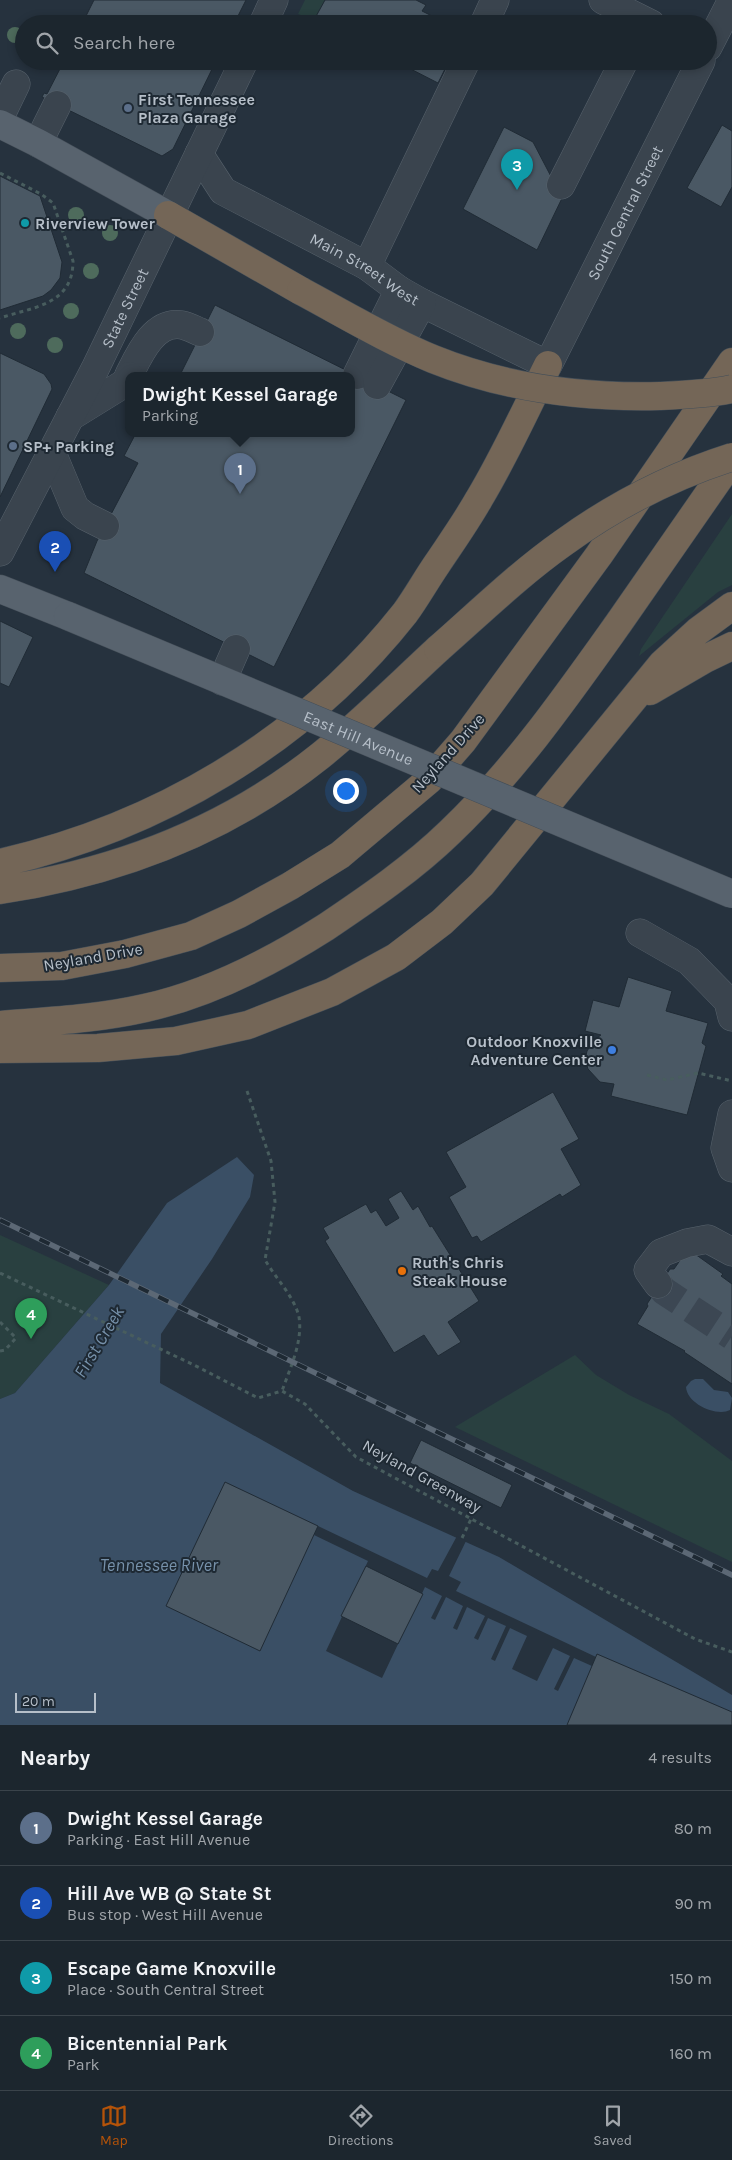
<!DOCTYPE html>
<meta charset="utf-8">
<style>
body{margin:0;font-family:Karla,sans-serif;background:#29323a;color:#f1f3f6}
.scale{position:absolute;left:15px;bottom:12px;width:81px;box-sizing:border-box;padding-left:5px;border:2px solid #b6bfc9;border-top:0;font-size:14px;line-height:18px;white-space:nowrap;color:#b6bfc9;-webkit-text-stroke:4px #1e2933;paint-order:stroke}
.you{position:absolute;left:345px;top:790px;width:18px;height:18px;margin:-12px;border:4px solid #fff;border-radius:50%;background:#1a73e8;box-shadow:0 0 0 8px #1a73e833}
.badge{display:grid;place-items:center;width:32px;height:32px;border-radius:50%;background:#b45309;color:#fff;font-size:16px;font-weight:700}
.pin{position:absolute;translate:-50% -41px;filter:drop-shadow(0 1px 2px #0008)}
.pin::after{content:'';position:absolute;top:26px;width:18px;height:15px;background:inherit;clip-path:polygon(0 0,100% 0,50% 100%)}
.popup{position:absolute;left:125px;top:372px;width:230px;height:65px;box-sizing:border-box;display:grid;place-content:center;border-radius:10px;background:#1c262e;filter:drop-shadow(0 1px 4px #0005);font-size:16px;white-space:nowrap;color:#a0a5aa}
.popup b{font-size:19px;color:#f1f3f6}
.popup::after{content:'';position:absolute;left:50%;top:100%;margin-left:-10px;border:10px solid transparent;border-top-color:#1c262e}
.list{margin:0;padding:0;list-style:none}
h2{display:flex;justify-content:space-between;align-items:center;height:65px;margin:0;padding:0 20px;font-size:21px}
h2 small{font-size:16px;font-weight:400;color:#a0a5aa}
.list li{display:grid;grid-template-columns:32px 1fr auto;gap:15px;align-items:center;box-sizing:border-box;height:75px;padding:0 20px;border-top:1px solid #3a434a}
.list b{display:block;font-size:19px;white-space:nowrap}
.list p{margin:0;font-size:16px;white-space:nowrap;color:#a0a5aa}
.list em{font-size:16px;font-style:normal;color:#a0a5aa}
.icon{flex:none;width:28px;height:28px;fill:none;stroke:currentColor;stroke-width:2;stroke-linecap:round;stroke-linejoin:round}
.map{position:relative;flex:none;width:732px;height:1725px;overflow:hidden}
.search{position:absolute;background:#1c262e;box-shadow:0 2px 8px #0003;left:15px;right:15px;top:15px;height:55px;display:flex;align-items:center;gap:12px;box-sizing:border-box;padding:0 18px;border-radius:28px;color:#a0a5aa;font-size:19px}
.sheet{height:365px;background:#1c262e}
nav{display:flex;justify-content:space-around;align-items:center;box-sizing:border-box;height:70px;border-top:1px solid #3a434a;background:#1c262e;font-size:14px;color:#a0a5aa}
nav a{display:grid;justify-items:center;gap:2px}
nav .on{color:#b45309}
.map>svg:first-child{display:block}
.green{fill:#294040}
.water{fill:#3a4f65}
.pier{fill:#26323e}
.building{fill:#4a5864;stroke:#202b35}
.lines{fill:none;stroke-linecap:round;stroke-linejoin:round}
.minor-tunnel{stroke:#3c4753;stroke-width:28;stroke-dasharray:28 14;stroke-linecap:butt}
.minor-casing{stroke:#57626c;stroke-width:29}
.major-casing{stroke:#434d57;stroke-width:29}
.highway-casing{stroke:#444f59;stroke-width:29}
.path{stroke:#485d5e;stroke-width:3;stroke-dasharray:4 4;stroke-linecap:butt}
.minor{stroke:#3a444e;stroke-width:28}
.major{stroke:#58636e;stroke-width:28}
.highway{stroke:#746657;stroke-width:28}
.rail-casing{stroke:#5c6875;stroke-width:5.5}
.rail{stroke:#1e2933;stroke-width:4;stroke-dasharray:11;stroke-linecap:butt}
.major-bridge-casing{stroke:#434d57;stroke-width:29;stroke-linecap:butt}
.highway-bridge-casing{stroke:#444f59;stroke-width:29;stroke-linecap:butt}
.major-bridge{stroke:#58636e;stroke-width:28}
.highway-bridge{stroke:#746657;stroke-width:28}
.tree{fill:#4e6b5c}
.service-dot{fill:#5c6f8a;stroke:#1e2933;stroke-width:2}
.culture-dot{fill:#0f9aa8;stroke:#1e2933;stroke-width:2}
.shop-dot{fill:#3f7fe0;stroke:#1e2933;stroke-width:2}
.food-dot{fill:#e8710a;stroke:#1e2933;stroke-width:2}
.labels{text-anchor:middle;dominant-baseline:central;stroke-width:4;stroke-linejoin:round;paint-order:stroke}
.poi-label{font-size:16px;font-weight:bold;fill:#b6bfc9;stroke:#1e2933;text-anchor:start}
.street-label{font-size:16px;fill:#b6bfc9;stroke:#1e2933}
.water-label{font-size:18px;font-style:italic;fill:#7792ab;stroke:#1e2933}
</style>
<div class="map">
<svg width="732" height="1725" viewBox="0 0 732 1725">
<rect width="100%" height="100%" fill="#26323e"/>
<path class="green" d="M305 0H325L314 20 298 14Z
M732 514V585L718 592 639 656 641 649Z
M0 1235 109 1285 15 1393 0 1399Z
M575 1355 596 1375 629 1395 669 1414 732 1461V1562L455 1427Z"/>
<path class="water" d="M237 1157 254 1175 250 1197 212 1259 161 1334 160 1383 353 1491 499 1557 732 1695V1725H0V1399L15 1393 109 1285 167 1203Z
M695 1379H703L714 1390 728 1392 732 1398 730 1410C717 1417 687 1404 686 1387L691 1381Z"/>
<path class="pier" d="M318 1526 427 1578 432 1569 438 1571 457 1536 466 1541 449 1576 461 1582 456 1591 596 1657 592 1666 574 1658 558 1691 554 1689 570 1656 553 1648 537 1681 512 1669 527 1636 510 1628 495 1661 491 1659 506 1626 488 1618 478 1640 474 1638 485 1616 467 1607 457 1630 453 1628 463 1606 446 1597 435 1620 431 1618 442 1596 425 1587 382 1678 326 1651 368 1561 314 1535Z"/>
<path class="building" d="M94 0H246L234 24H82Z
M325 0H416L426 5 422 11 448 24H321L314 20Z
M64 61H216L173 149 162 156 42 97 44 93 47 94Z
M395 61H449L438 83Z
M722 125 732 131V187L721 207 687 188Z
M504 127 533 142 557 188 565 192 537 250 463 209Z
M0 176 40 196 62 262 60 278 51 290 43 296 0 310Z
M215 305 406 400 274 667 84 573 97 541 138 463 124 456 136 433H351V375H180Z
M0 353 44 374 51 384 52 389 0 497Z
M0 621 33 637 9 687 0 683Z
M628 977 672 991 666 1011 708 1023 702 1043 706 1046 687 1115 611 1096 614 1084 600 1082 588 1069 585 1060 587 1051 594 1040 601 1035 585 1031 593 1000 619 1007Z
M553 1092 579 1139 561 1149 581 1185 562 1197 560 1194 481 1242 477 1236 472 1238 449 1197 466 1187 446 1152Z
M401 1191 413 1210 418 1206 430 1227 432 1226 479 1301 448 1322 461 1342 438 1356 424 1335 394 1353 325 1241 329 1238 323 1228 366 1204 371 1213 376 1210 386 1226 399 1218 388 1199Z
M688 1249 723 1274 721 1276 732 1284V1384L684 1352 685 1351 637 1324 648 1306 647 1304 670 1269H674Z
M421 1440 512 1485 501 1508 410 1463Z
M225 1482 318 1526 260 1651 166 1606Z
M366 1566 423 1594 398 1644 341 1616Z
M597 1654 732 1712V1725H567Z"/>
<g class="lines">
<path class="minor-tunnel" d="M658 1284 664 1291 732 1336"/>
<defs>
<g id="minor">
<path d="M603 0 651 24"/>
<path d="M263 24 274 0"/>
<path d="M484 24 495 0"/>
<path d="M708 47 732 0"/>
<path d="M0 117 16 84"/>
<path d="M38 143 57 105"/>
<path id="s1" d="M199 154 223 191 367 266 399 290 422 303 548 365 701 61"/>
<path d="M561 185 624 61"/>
<path d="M367 266 466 61"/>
<path d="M129 375C139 355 154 320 182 325 188 326 195 330 200 332"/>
<path d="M357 375 399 290"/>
<path d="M377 385 422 303"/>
<path d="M70 417 125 383 129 376"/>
<path d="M52 453 75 508 85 516 105 526"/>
<path id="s2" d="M0 552 95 369 244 61"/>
<path d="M222 681 236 649"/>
<path d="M640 933 689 961 728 1001 732 1017"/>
<path d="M732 1114 725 1148 732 1168"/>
<path d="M658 1284 648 1270 661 1253 687 1243 708 1239 732 1252"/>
</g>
<path id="major" d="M0 124 38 143 168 215
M0 589 68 616"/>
<path id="highway" d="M168 215 301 291
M650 691 705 659 732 646
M0 863C158 827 304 741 405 613 416 598 426 580 437 564 451 543 466 522 479 499 505 456 526 409 548 365
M0 890C118 872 226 831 320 756 361 723 399 685 438 649
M0 968 62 966 125 954 191 936 239 914 290 886 340 855 429 780 463 741 599 555 732 362
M0 1025C49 1021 97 1019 145 1008 209 994 271 962 326 927 369 898 413 868 450 832 515 770 566 697 618 624 656 569 694 515 732 460
M0 1049 98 1048 176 1041 248 1025 332 992 396 957 442 922 482 884 662 664 698 631 732 606"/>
</defs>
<use href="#minor" class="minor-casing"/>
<use href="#major" class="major-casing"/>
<use href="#highway" class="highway-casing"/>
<path class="path" d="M0 173 41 194 53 203 73 261C73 305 33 307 0 318
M647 1075 667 1080 698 1073 732 1081
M247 1091 271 1161 275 1202 265 1260C275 1277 295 1298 299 1317 303 1342 290 1368 282 1391
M0 1273 194 1365 258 1398 282 1391 305 1404 356 1457 695 1639 732 1652
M0 1322 16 1338 5 1350 0 1351
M462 1538 472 1517"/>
<use href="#minor" class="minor"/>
<use href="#major" class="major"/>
<use href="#highway" class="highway"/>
<defs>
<path id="rail" d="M0 1220 732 1575"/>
</defs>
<use href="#rail" class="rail-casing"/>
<use href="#rail" class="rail"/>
<defs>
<g id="major-bridge">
<path id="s3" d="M68 616 732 894"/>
</g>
<path id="highway-bridge" d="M301 291C344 314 387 340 433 359 505 388 582 398 660 396 684 395 709 394 732 389
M438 649C479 613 519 574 563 543 614 506 672 476 732 457"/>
</defs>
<use href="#major-bridge" class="major-bridge-casing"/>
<use href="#highway-bridge" class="highway-bridge-casing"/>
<use href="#major-bridge" class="major-bridge"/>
<use href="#highway-bridge" class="highway-bridge"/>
</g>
<g class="tree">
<circle cx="15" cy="35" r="8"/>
<circle cx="76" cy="215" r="8"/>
<circle cx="110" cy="233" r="8"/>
<circle cx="91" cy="271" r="8"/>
<circle cx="71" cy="311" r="8"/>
<circle cx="18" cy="331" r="8"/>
<circle cx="55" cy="345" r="8"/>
</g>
<g class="service-dot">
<circle cx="128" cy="108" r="5"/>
<circle cx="13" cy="446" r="5"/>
</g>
<circle class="culture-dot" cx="25" cy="223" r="5"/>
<circle class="shop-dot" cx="612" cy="1050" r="5"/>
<circle class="food-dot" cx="402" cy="1271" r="5"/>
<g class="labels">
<g class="poi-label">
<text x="138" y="99">First Tennessee<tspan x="138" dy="18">Plaza Garage</tspan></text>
<text x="35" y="223">Riverview Tower</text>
<text x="23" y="446">SP+ Parking</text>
<text x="602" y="1041" text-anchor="end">Outdoor Knoxville<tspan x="602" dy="18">Adventure Center</tspan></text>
<text x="412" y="1262">Ruth's Chris<tspan x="412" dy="18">Steak House</tspan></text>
</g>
<g class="street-label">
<text stroke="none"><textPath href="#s1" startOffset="584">South Central Street</textPath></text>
<text stroke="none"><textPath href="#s1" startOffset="206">Main Street West</textPath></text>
<text stroke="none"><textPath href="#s2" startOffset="274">State Street</textPath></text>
<text stroke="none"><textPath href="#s3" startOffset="315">East Hill Avenue</textPath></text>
<text transform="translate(448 753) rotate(-48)">Neyland Drive</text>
<text transform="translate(93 957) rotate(-10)">Neyland Drive</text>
<text transform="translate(422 1476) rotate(29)">Neyland Greenway</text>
</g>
<g class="water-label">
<text transform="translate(99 1342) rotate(-59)">First Creek</text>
<text x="159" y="1565">Tennessee River</text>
</g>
</g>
</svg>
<div class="scale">20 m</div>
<div class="you"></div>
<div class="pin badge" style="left:240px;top:494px;background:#5c6f8a">1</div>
<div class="popup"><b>Dwight Kessel Garage</b>Parking</div>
<div class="pin badge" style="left:55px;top:572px;background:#1a4fb4">2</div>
<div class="pin badge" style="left:517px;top:190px;background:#0f9aa8">3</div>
<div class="pin badge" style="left:31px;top:1339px;background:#2e9e5b">4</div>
<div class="search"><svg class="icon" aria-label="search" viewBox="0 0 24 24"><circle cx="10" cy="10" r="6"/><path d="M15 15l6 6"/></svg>Search here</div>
</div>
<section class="sheet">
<h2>Nearby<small>4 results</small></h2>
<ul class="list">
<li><span class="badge" style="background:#5c6f8a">1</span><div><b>Dwight Kessel Garage</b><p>Parking · East Hill Avenue</p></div><em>80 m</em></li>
<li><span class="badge" style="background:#1a4fb4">2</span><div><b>Hill Ave WB @ State St</b><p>Bus stop · West Hill Avenue</p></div><em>90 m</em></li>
<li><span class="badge" style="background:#0f9aa8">3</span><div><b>Escape Game Knoxville</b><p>Place · South Central Street</p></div><em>150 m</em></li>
<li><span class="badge" style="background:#2e9e5b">4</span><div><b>Bicentennial Park</b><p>Park</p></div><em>160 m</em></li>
</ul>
</section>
<nav>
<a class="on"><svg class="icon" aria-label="map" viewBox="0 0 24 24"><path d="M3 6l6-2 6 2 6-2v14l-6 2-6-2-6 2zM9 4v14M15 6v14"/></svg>Map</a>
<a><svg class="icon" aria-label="directions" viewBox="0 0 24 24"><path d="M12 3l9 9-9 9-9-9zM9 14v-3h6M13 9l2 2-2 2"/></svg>Directions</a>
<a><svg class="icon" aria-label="saved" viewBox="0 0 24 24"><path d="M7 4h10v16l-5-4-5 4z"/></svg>Saved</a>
</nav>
